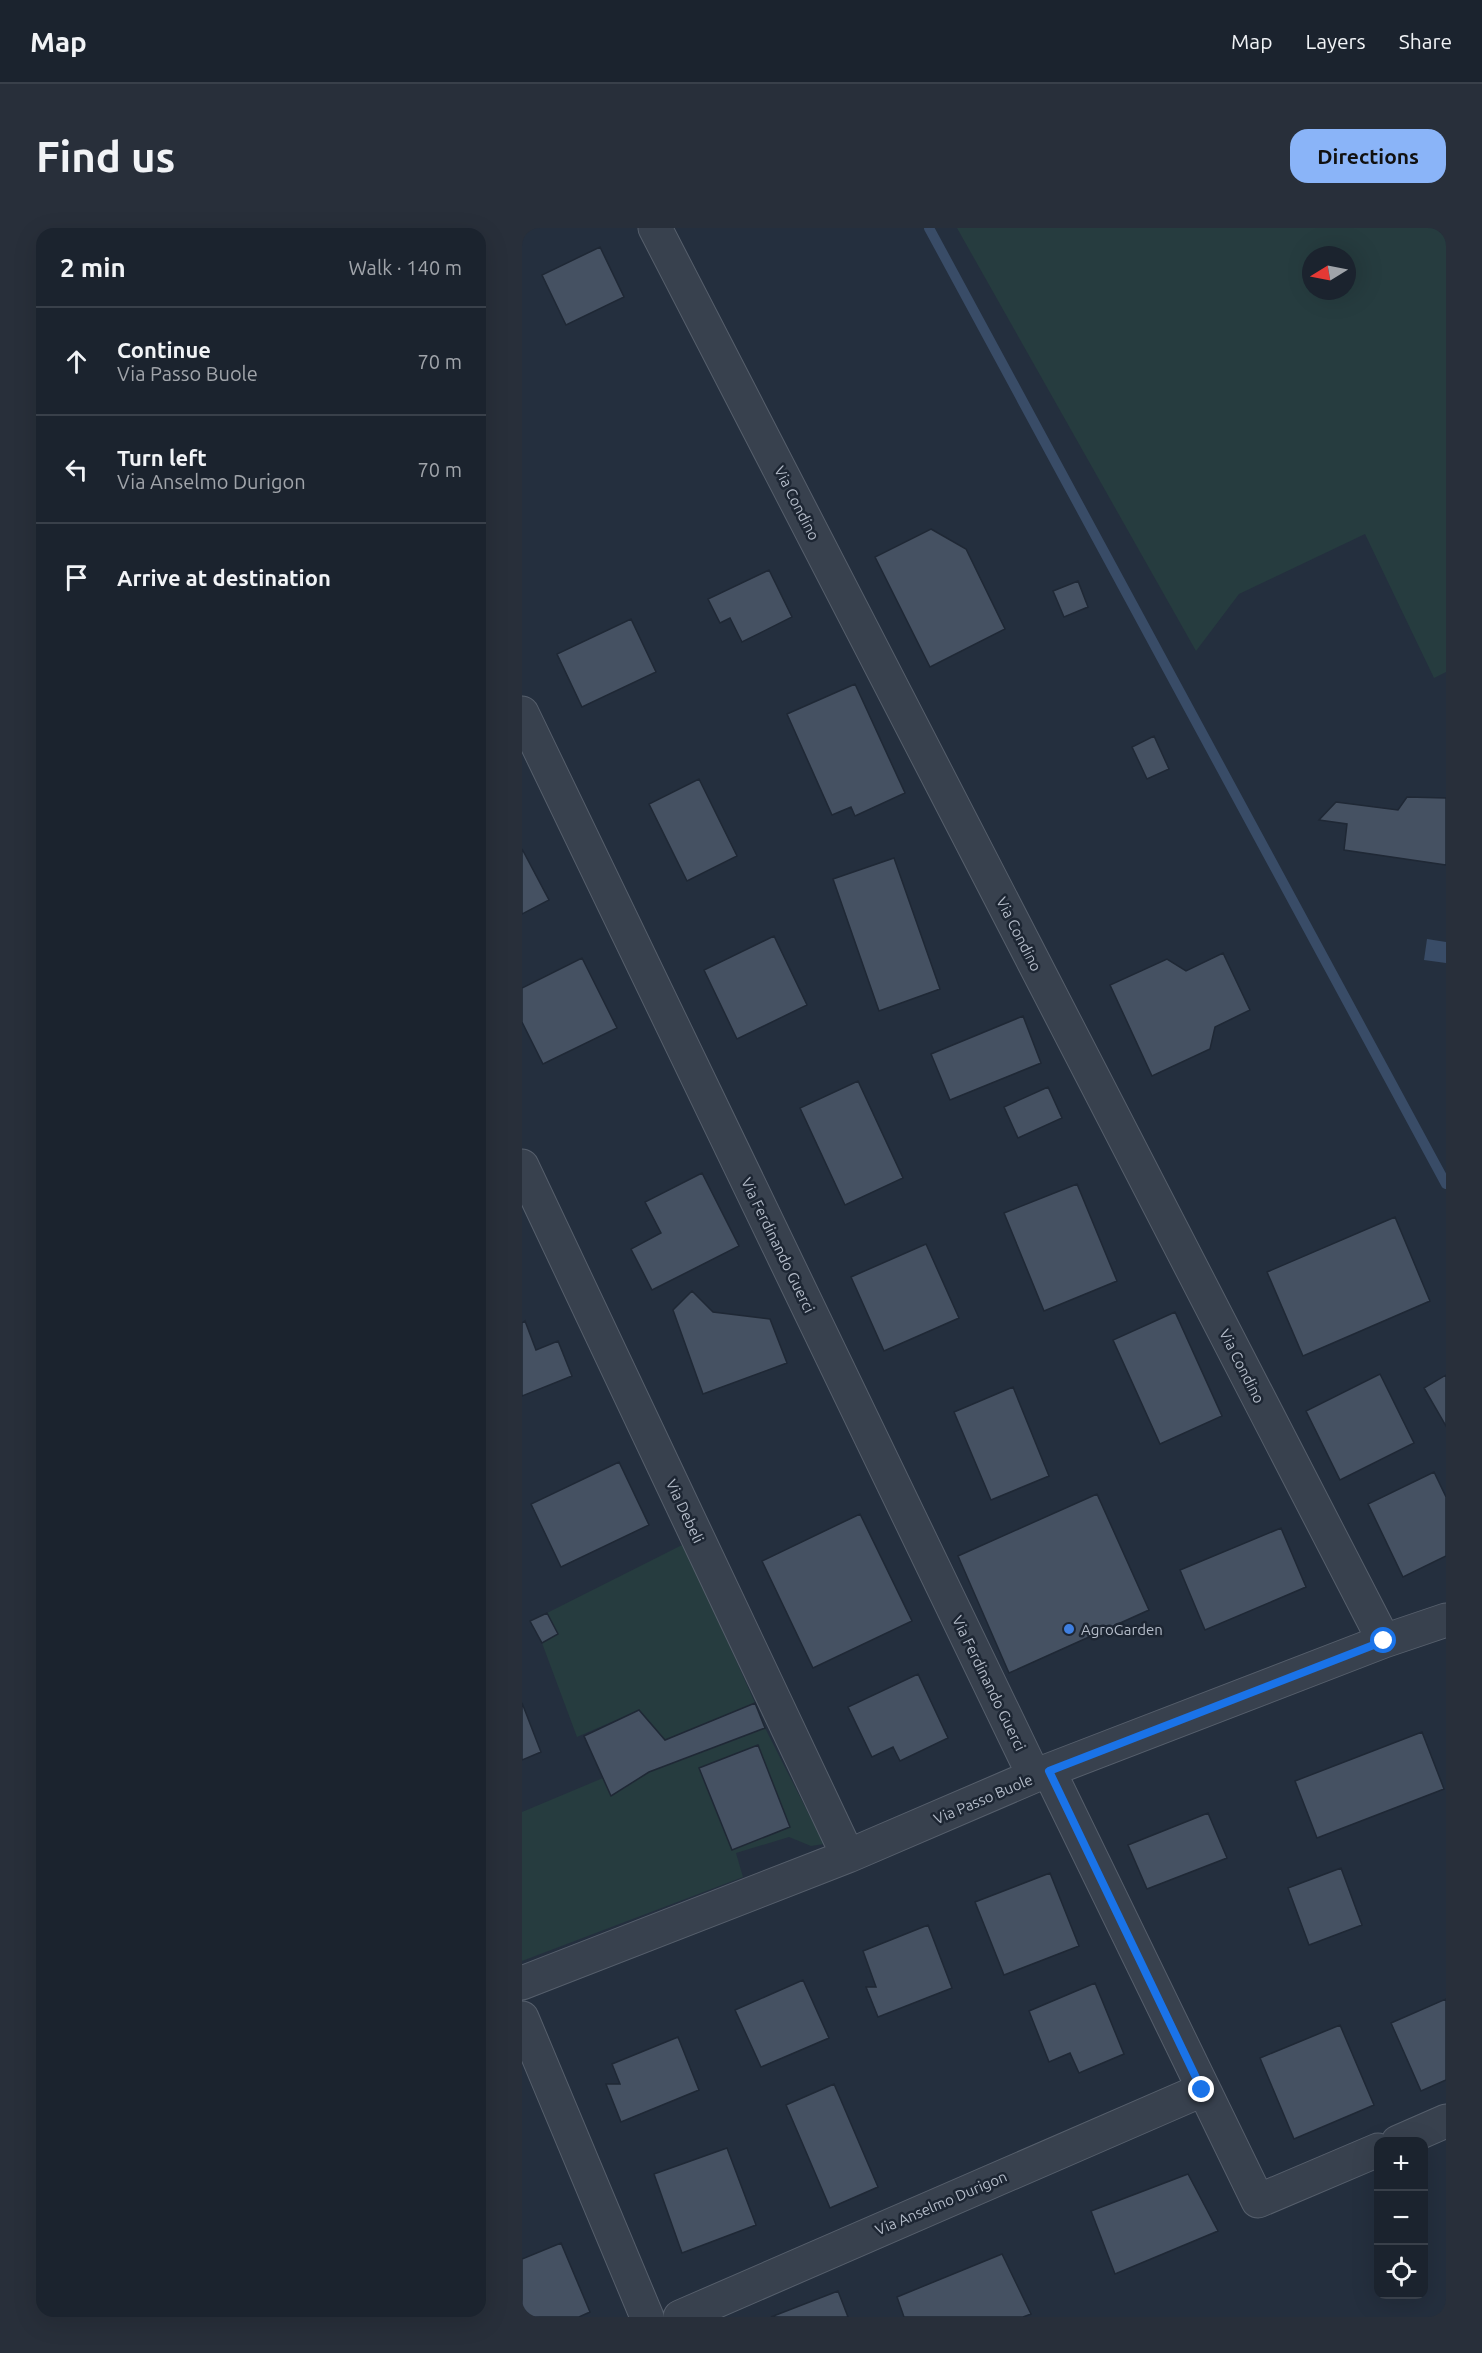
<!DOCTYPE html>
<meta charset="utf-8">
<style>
body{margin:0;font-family:Ubuntu,sans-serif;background:#282f3a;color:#f1f3f6}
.controls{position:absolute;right:18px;bottom:18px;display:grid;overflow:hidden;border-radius:12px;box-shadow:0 6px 24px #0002}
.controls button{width:54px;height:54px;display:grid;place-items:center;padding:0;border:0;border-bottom:2px solid #39404a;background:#1b232e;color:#f1f3f6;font:30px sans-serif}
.compass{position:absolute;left:780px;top:18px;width:54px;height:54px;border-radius:50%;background:#1b232e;box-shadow:0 6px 24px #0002;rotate:260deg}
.stop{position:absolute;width:18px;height:18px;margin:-14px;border:4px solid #1a73e8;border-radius:50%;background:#fff}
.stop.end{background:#1a73e8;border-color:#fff;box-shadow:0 2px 6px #0008}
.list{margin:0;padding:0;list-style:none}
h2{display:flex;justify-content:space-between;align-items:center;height:78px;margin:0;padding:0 24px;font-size:26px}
h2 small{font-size:20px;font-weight:400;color:#a0a4aa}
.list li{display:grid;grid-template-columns:39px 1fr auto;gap:18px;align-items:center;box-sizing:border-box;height:108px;padding:0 24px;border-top:2px solid #39404a}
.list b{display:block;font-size:22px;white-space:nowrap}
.list p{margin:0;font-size:20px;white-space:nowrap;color:#a0a4aa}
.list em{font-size:20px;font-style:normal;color:#a0a4aa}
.icon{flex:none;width:33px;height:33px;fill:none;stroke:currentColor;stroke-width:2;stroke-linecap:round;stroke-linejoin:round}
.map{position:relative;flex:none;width:924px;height:2089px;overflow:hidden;border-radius:18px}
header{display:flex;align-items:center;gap:36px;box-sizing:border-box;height:84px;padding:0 30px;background:#1b232e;border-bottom:2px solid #39404a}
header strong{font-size:28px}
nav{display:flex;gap:33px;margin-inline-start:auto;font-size:21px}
.intro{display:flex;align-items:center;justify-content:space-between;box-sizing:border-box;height:144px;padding:0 36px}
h1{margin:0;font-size:42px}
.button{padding:15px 27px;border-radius:18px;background:#8ab4f8;color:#111;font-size:21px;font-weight:700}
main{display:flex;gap:36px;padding:0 36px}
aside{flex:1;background:#1b232e;border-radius:18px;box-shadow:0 6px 24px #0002}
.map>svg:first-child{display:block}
.green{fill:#263c3f;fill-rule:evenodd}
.water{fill:#394c67}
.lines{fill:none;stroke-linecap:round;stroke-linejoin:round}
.stream{stroke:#394c67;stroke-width:10}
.building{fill:#455162;stroke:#1f2835;stroke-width:1.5}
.minor-casing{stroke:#565f6c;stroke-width:35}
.minor{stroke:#38414e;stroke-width:33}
.route{stroke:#1a73e8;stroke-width:8}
.shop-dot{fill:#3f7fe0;stroke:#1d2633;stroke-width:2}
.labels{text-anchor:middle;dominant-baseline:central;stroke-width:5;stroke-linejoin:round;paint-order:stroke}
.street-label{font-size:15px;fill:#b4bcc9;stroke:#1d2633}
.poi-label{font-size:15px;fill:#b4bcc9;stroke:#1d2633;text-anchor:start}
</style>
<header>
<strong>Map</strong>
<nav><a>Map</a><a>Layers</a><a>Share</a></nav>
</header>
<div class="intro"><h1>Find us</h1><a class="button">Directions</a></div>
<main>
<aside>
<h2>2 min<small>Walk · 140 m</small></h2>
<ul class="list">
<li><svg class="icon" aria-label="ahead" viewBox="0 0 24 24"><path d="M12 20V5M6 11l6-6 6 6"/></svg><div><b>Continue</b><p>Via Passo Buole</p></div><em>70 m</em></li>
<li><svg class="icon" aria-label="left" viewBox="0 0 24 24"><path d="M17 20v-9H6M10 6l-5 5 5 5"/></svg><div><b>Turn left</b><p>Via Anselmo Durigon</p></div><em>70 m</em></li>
<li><svg class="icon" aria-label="arrive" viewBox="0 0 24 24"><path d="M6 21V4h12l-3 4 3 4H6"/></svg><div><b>Arrive at destination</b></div></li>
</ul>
</aside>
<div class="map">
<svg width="924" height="2089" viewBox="0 0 924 2089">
<rect width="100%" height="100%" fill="#242f3e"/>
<path class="green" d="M435 0H924V444L912 450 843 306 717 366 674 423ZM789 27H825V63H789Z
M162 1316 233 1475 143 1512 117 1482 55 1509 20 1415 36 1406 25 1385Z
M243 1500 302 1616 289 1618 267 1609 214 1625 221 1649 0 1733V1584L81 1550 90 1568 127 1544Z"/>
<path class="water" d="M905 711 924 714V735L902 732Z"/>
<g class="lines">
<path class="stream" d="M407 0 924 956"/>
</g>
<path class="building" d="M78 19 102 69 44 97 20 47Z
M409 301 444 321 483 401 408 439 353 329Z
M247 342 270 389 220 414 208 390 198 395 186 371Z
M556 353 566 379 542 389 531 363Z
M109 391 134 444 60 479 35 426Z
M333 456 383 565 333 588 329 579 310 587 265 486Z
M632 508 647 541 625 551 610 519Z
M177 551 215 628 165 653 127 576Z
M885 569 924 570V637L822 622 825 596 797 592 814 574 876 582Z
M0 621 27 672 0 686Z
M372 630 418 761 357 783 311 651Z
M252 708 285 777 215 811 182 742Z
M701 725 728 782 693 799 688 821 630 848 588 757 645 731 664 743Z
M60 730 95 800 21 836 0 794V760Z
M501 788 519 835 428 872 409 826Z
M336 853 381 950 323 977 278 880Z
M526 859 540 890 496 910 482 879Z
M180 945 217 1018 130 1062 109 1021 139 1005 123 974Z
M555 956 595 1053 522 1083 482 985Z
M873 989 908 1073 781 1128 745 1044Z
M404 1016 437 1090 362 1123 329 1049Z
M170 1063 191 1084 248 1091 265 1135 181 1166 151 1082Z
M653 1084 700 1188 638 1216 591 1112Z
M3 1093 14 1122 36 1113 50 1148 0 1168V1095Z
M858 1146 892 1215 818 1252 784 1183Z
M924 1147V1198L902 1160Z
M491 1159 527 1248 469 1272 432 1184Z
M97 1234 127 1297 39 1339 9 1276Z
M912 1244 924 1269V1328L881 1349 846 1276Z
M575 1266 627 1382 487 1445 436 1328Z
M338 1286 390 1393 291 1440 240 1333Z
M759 1300 784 1359 683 1402 658 1342Z
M25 1385 36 1406 20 1415 8 1393Z
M396 1446 426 1510 378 1533 371 1519 350 1529 326 1479Z
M0 1475 19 1524 0 1532Z
M233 1475 243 1500 127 1544 89 1568 62 1508 117 1482 143 1512Z
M900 1504 922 1561 795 1610 773 1553Z
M236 1517 268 1599 210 1622 177 1540Z
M686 1585 705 1630 625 1661 606 1617Z
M819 1640 840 1697 787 1717 766 1660Z
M528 1645 557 1718 482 1747 453 1674Z
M406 1697 430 1760 356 1789 344 1759H354L341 1723Z
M281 1752 307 1810 239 1839 213 1782Z
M573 1755 602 1826 557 1845 548 1825 527 1834 507 1783Z
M924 1771V1852L899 1863 869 1795Z
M818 1797 852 1877 772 1911 738 1830Z
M156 1809 177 1862 99 1894 84 1856H98L90 1836Z
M312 1856 356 1959 308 1980 264 1877Z
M205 1920 234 1997 160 2025 132 1946Z
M666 1946 696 2003 593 2046 569 1983Z
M39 2015 68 2084 57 2089H0V2031Z
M480 2026 509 2086 501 2089H382L375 2069Z
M316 2063 326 2089H249Z"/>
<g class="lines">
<defs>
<path id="minor" d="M133 0 862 1413
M0 485 512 1548
M0 938 326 1628
M527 1543 736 1973 856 1922
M0 1755 326 1628 512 1548 862 1413 924 1392
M0 1790 125 2089
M876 1914 924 1893
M158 2089 680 1862"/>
</defs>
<use href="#minor" class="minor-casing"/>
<use href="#minor" class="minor"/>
</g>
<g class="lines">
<path class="route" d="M680 1862 527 1543 862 1413"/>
</g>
<circle class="shop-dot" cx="547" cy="1401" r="6"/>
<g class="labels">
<g class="street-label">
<text transform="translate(275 275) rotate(63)">Via Condino</text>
<text transform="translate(497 706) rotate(63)">Via Condino</text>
<text transform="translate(256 1017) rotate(64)">Via Ferdinando Guerci</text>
<text transform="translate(720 1138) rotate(63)">Via Condino</text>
<text transform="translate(163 1283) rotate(65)">Via Debeli</text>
<text transform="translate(467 1455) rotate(64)">Via Ferdinando Guerci</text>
<text transform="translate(461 1571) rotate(-23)">Via Passo Buole</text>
<text transform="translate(419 1975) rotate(-23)">Via Anselmo Durigon</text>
</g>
<g class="poi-label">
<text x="559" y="1401">AgroGarden</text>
</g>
</g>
</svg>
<div class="controls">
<button>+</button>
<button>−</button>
<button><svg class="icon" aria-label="locate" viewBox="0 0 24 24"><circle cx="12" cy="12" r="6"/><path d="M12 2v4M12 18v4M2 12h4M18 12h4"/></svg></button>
</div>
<svg class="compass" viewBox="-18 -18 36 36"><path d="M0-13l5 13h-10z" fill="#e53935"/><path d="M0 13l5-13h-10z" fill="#a0a4aa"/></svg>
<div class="stop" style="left:862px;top:1413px"></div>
<div class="stop end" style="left:680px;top:1862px"></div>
</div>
</main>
